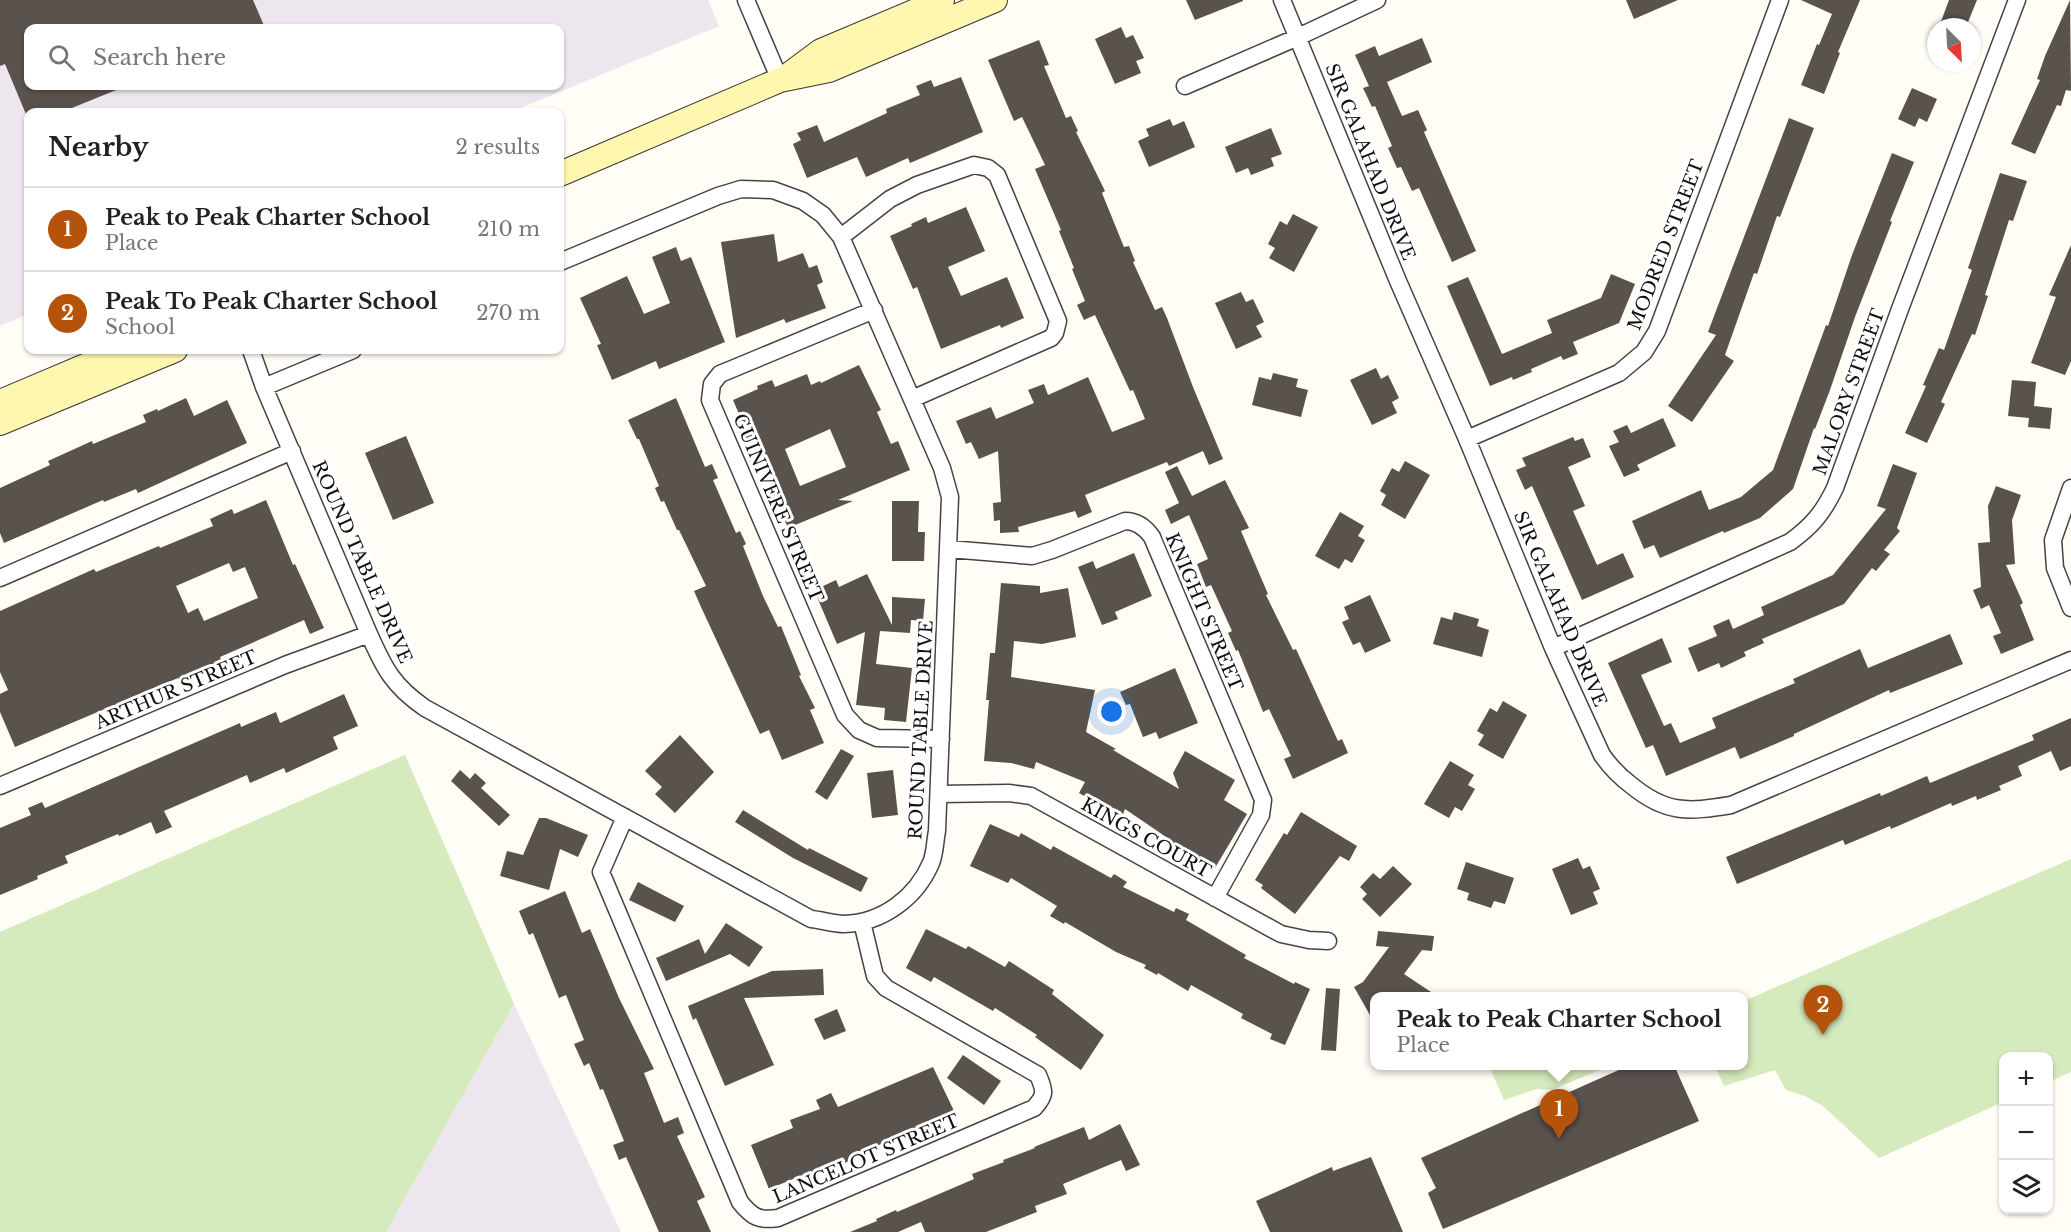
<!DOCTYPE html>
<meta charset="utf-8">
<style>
body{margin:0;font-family:"Libre Baskerville",serif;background:#f6f6f6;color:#222}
.controls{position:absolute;right:18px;bottom:18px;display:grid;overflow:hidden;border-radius:12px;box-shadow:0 2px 4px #0004}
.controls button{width:54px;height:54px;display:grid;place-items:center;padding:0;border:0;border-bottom:2px solid #e0e0e0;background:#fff;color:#222;font:30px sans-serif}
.compass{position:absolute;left:1927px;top:18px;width:54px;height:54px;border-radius:50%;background:#fff;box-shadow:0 2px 4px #0004;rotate:156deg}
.you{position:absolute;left:1112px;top:712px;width:21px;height:21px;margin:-15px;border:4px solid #fff;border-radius:50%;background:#1a73e8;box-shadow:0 0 0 9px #1a73e833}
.badge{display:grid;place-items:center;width:39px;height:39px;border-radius:50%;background:#b45309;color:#fff;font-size:20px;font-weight:700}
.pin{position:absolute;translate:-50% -50px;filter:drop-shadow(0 2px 3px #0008)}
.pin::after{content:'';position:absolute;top:32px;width:21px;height:18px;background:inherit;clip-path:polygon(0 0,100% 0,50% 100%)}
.popup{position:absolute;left:1370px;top:992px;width:378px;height:78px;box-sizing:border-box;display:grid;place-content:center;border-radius:12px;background:#fff;filter:drop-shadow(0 2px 4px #0005);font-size:20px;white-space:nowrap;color:#767676}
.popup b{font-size:22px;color:#222}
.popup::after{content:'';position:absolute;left:50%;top:100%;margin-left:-12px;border:12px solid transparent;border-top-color:#fff}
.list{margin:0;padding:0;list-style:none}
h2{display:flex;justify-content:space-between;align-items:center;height:78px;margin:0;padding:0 24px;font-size:26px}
h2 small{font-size:20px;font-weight:400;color:#767676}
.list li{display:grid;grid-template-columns:39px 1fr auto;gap:18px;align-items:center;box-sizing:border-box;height:84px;padding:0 24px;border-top:2px solid #e0e0e0}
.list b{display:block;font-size:22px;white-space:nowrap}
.list p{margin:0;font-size:20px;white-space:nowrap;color:#767676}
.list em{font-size:20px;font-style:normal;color:#767676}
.icon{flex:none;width:33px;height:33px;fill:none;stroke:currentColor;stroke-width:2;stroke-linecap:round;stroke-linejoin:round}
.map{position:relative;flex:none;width:2071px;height:1232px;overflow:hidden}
.search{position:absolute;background:#fff;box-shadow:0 2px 4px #0004;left:24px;top:24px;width:540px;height:66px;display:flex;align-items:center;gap:15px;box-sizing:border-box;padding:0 21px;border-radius:12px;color:#767676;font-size:22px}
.panel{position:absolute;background:#fff;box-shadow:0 2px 4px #0004;left:24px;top:108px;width:540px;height:246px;border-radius:12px}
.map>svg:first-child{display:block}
.industrial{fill:#eee6ef;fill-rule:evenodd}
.green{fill:#d5ebbd}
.building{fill:#5a524d;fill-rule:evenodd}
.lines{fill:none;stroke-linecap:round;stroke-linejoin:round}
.street-casing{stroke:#444;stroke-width:19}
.secondary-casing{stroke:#333;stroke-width:26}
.street{stroke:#fff;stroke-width:16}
.secondary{stroke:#fff6b0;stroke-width:24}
.labels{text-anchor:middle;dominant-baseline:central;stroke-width:6;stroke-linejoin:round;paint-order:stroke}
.street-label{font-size:18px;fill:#111;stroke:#fff}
</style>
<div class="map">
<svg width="2071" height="1232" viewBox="0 0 2071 1232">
<rect width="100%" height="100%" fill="#fffdf5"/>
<path class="industrial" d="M0 0H708L719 26 511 112H28V314L0 326ZM28 28H560V86H28Z
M514 1004 621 1232H386Z"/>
<path class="green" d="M405 755 514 1004 386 1232H0V932Z
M2071 859V1072L2049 1082 2048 1056H2004L2003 1102 1879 1158 1823 1106 1805 1096 1786 1090 1775 1070 1724 1086 1715 1066H1744V1001Z
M1489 1066H1609L1552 1090 1536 1089 1504 1100Z"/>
<path class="building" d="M0 0H253L265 28H28V86H126L62 112H28V119L5 64 0 66Z
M1186 0H1243V1L1195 20Z
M1626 0H1678L1634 19Z
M1801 0H1860L1838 52 1840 53 1824 94 1801 85 1817 44 1819 45 1832 14Z
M1949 0H1977L1966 27H1939Z
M2070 0 2071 91 2066 90 2061 106 2057 105 2035 154 2011 144 2040 80 2037 79 2045 56Z
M1121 27 1126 38 1133 35 1144 58 1136 61 1141 73 1115 84 1095 39Z
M1422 38 1432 62 1387 82 1402 116 1418 110 1427 130 1424 132 1476 251 1452 262 1419 188 1412 191 1401 167 1397 168 1388 148 1392 146 1375 106 1372 107 1363 88 1369 86 1355 55 1375 46 1379 56Z
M1039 40 1049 65 1044 66 1066 118 1071 116 1078 131 1076 132 1105 191 1102 193 1124 247 1129 246 1135 261 1133 262 1155 310 1162 307 1167 318 1193 387 1223 459 1209 465 1203 451 1169 466 1167 462 1085 495 1092 512 1078 518 1075 511 1018 527 1019 532 1000 533V520L994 521 993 503 1001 502 998 451 979 459 971 442 966 444 956 421 991 407 996 419 1034 403 1028 390 1044 384 1048 395 1088 377 1112 432 1145 419 1133 390 1130 391 1095 315 1084 320 1077 305 1085 301 1072 269 1074 268 1059 231 1061 230 1035 169 1045 165 1022 117 1014 121 988 60Z
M961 77 983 132 910 163 908 158 866 177 857 157 807 178 793 144 801 140 797 133 817 125 824 142 887 113 886 109 920 95 916 86 931 80 934 87Z
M1912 88 1937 99 1927 122 1919 118 1915 127 1898 119Z
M1789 118 1814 128 1780 217 1777 216 1757 274 1754 273 1725 355 1734 361 1692 422 1668 406 1716 335 1708 332Z
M1170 119 1173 126 1184 121 1195 147 1149 167 1138 141 1149 136 1146 129Z
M1271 128 1282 154 1271 158 1274 166 1251 175 1248 168 1236 173 1225 147Z
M1892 153 1914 162 1890 221 1892 222 1855 317 1830 390 1815 429 1814 428 1793 489 1760 518 1724 533 1723 531 1660 558 1654 545 1644 549 1632 521 1701 490 1709 510 1741 497 1773 470 1826 325 1828 326 1852 255Z
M2000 173 2027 181 2013 221 2009 220 1985 295 1988 296 1975 335 1972 334 1941 402 1945 404 1927 443 1905 433 1926 386 1923 385 1939 348 1944 350 1972 270 1968 268Z
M966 207 985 251 948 267 961 296 1007 277 1024 318 1001 328 1000 325 941 349 917 287 913 289 890 236 912 226 911 224 926 217 928 223Z
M1293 214 1318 227 1294 272 1269 258 1275 248 1268 244 1280 221 1287 225Z
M774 234 778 262 803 253 809 268 817 265 823 282 817 285 826 308 786 323 784 319 736 338 721 242Z
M2071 245V361L2065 375 2031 363 2056 297 2049 295Z
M676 247 681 261 691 257 725 342 659 369 656 361 612 380 597 345 601 344 580 298 627 276 644 314 670 303 652 257Z
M1611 274 1635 284 1619 323 1573 342 1578 354 1563 360 1561 356 1531 369 1532 372 1513 380 1512 377 1490 386 1447 286 1468 277 1502 354 1552 333 1547 320 1601 298Z
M1241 292 1246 302 1253 299 1264 322 1256 326 1262 337 1236 349 1215 303Z
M859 365 881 410 877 412 891 444 898 441 910 470 838 500 853 501 788 528 750 438 743 442 735 424 742 421 733 400 758 389 757 386 772 380 775 387 807 374 811 385 820 381 821 383ZM830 429 846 467 800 486 785 449Z
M1376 368 1381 379 1388 375 1399 398 1392 402 1397 413 1372 425 1350 380Z
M1273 373 1298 379 1296 387 1308 390 1301 417 1252 405 1259 377 1271 380Z
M2012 380 2036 382 2034 406 2052 408 2050 429 2028 427 2029 418 2008 416Z
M186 398 194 416 227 400 247 443 138 493 136 489 104 502 103 500 4 543 0 533V488L50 465 48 461 92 441 93 444 146 422 143 415 157 409 158 411Z
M676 398 705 467 712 464 718 478 713 480 736 533 740 531 746 544 743 546 763 596 778 627 781 626 801 675 799 676 815 708 810 710 824 743 782 760 769 730 760 734 701 607 694 591 706 586 679 530H677L664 501 661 502 655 488 659 486 639 439H637L628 420Z
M1663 418 1676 446 1637 465 1640 470 1624 477 1609 446 1619 442 1613 431 1627 425 1631 433Z
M406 436 434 503 393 520 365 453Z
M1573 437 1575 441 1583 438 1591 457 1568 467 1585 506 1573 511 1597 565 1623 553 1634 577 1582 600 1532 486 1525 490 1516 470 1526 466 1522 458Z
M1405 461 1430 475 1405 519 1381 505 1386 495 1380 491 1392 468 1399 472Z
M1893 464 1917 473 1897 528 1900 531 1884 550 1890 554 1876 571 1872 568 1844 604 1762 639 1764 643 1744 652 1746 656 1721 668 1719 663 1698 672 1688 648 1717 636 1713 626 1729 619 1733 629 1764 615 1761 607 1833 575 1886 509 1877 506Z
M1177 466 1192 496 1225 480 1249 528 1241 531 1268 594 1266 595 1293 650 1296 649 1338 741 1342 739 1348 753 1293 779 1284 759 1291 756 1269 709 1263 712 1238 650 1236 651 1228 633 1232 631 1211 585 1206 587 1197 564 1208 559 1189 515 1171 524 1165 510 1179 503 1165 472Z
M1996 486 2021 495 2012 520 2015 564 2006 565 2023 603 2020 605 2034 640 2001 654 1993 636 2001 633 1989 605 1981 609 1973 590 1981 587 1978 543 1990 542 1988 506Z
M266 500 293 565 295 564 324 628 310 634 304 620 220 657 222 662 179 679 178 678 15 747 0 712V694L8 690 0 672V611L94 569 96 572 159 546 160 548 213 526 210 519 232 509 234 514ZM229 563 233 572 245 567 258 598 204 621 198 608 188 613 176 586Z
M892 501H919L918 532H925L924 561H892Z
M1340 512 1364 526 1358 536 1365 540 1352 563 1345 559 1339 569 1315 556Z
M1134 553 1152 596 1115 612 1118 619 1102 625 1078 567 1093 561 1096 569Z
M867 574 892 625V597L925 599 923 621 911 620 910 633 880 631 876 664 912 668 906 722 884 720 885 708 856 705 865 632 837 644 817 597 824 594 821 587 836 580 839 587Z
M1001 583 1040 586V593L1068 588 1076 637 1042 644 1014 641 1011 677 1095 690 1086 732 1116 749 1113 750 1179 789 1173 773 1185 751 1235 780 1224 800 1247 814 1215 868 1191 854 1189 856 1166 842 1169 839 1125 809 1123 814 1095 797 1093 801 1079 793 1085 782 1036 762 1034 769 1011 763 984 761 989 700H986L990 653H995Z
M1370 595 1391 641 1365 653 1360 642 1353 645 1342 622 1349 619 1344 607Z
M1454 612 1479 619 1477 626 1489 630 1482 657 1433 644 1441 617 1452 620Z
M1950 634 1963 664 1890 693 1889 690 1794 734V736L1740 759 1735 747 1666 776 1653 745 1646 748 1608 663 1662 638 1672 662 1641 675 1664 726 1671 723 1680 743 1716 728 1712 718 1795 683 1793 679 1860 649 1868 668Z
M1175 668 1198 723 1159 739 1156 732 1143 737 1130 704 1126 705 1120 692Z
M344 694 358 726 333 737 338 749 286 773 284 768 250 783 247 775 164 811 172 827 156 834 151 822 119 836 118 834 65 856 68 863 37 876 38 879 0 895V828L31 815 28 808 42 802 45 808 240 723 241 727 276 712 280 723Z
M1503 701 1527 715 1503 759 1478 745 1484 735 1477 731 1490 708 1497 712Z
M2071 718V766L2060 771 2051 751 2018 766 2022 776 1999 786 2001 790 1977 800 1976 796 1952 806 1951 803 1891 829 1890 826 1845 845 1843 840 1737 884 1726 857 1880 793 1881 796 1927 776 1930 783 2034 740 2032 735Z
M680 735 714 772 675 813 655 794 662 787 645 771Z
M841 749 854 756 827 800 815 792Z
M1450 761 1474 775 1468 785 1475 789 1462 811 1455 807 1449 818 1424 804Z
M460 770 470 779 475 773 486 783 481 788 510 815 499 826 451 781Z
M893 770 898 815 872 818 867 773Z
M743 810 808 850 809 848 868 878 861 892 793 858 735 822Z
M1301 812 1357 846 1349 861 1340 856 1295 914 1261 888 1263 885 1255 880 1284 833 1287 835Z
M539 818H546L588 835 578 857 560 849 549 890 500 876 507 851 523 855Z
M990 824 1019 837 1021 833 1051 850 1053 846 1111 878 1114 874 1127 882 1123 887 1174 912 1176 908 1189 914 1186 920 1246 955 1244 958 1294 984 1295 982 1310 989 1285 1045 1270 1039 1272 1034 1241 1018 1243 1014 1191 985 1188 991 1158 973 1157 975 1144 968 1146 965 1116 952 1065 922 1064 924 1050 916 1057 906 1011 878 1008 883 970 866Z
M1578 858 1583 869 1590 866 1600 889 1593 892 1598 904 1571 915 1552 869Z
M1466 862 1514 878 1505 904 1494 901 1491 908 1467 900 1469 893 1457 889Z
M1393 866 1412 884 1380 917 1362 899 1367 894 1360 887 1373 873 1380 879Z
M638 882 684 906 675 922 629 900Z
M565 891 582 933 590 929 619 998 654 1069 644 1073 664 1123 678 1117 684 1133 677 1136 705 1197 697 1201 711 1232H659L626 1157 619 1160 613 1145 624 1141 603 1089 600 1090 589 1063 584 1066 574 1044 584 1040 566 995 559 998 533 933 529 935 519 911Z
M726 923 763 947 749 967 730 954 666 981 656 958 699 939 705 954Z
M926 929 966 949 968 946 1005 967 1009 961 1054 990 1052 994 1104 1035 1081 1070 1035 1037 1037 1035 995 1008 993 1011 934 977 931 982 906 968Z
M1378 931 1434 936 1432 951 1422 950 1404 974 1437 996H1374V1022L1354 987 1363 982 1389 947 1376 946Z
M823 969 824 995 744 998 774 1065 725 1086 696 1018 693 1020 688 1006 772 971Z
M1326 988 1340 989 1336 1051 1321 1050Z
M837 1009 846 1031 824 1040 814 1019Z
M963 1055 1001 1081 984 1105 947 1078Z
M1630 1065H1674L1699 1121 1443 1229 1428 1193 1436 1188 1421 1158Z
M933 1067 956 1115 879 1145 847 1162 811 1176 810 1172 769 1189 751 1145 793 1128 790 1120 820 1109 816 1100 831 1093 838 1107Z
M1120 1124 1140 1165 1126 1171 1121 1160 1063 1184 1067 1194 1035 1206 1037 1212 986 1232H925L921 1222 898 1232H850L877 1221 876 1219 896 1210 897 1212 974 1179 972 1174 1004 1162 1003 1160 1035 1148 1034 1147 1084 1127 1089 1140Z
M1371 1157 1403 1232H1270L1256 1201 1332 1167 1333 1171Z"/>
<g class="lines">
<defs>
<path id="street" d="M746 0 780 80
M1282 0 1398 281 1467 439 1553 648 1602 755C1611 768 1619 776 1631 785 1666 814 1688 812 1731 805L2071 660
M1185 86 1298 37 1377 0
M841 237 890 199 917 185 974 165 988 168 997 175 1058 321 1055 333 1051 338 912 399
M874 310 720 374 712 384 710 400 845 715 859 730 877 738 941 739
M251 350 264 387 369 634C384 668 393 686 425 708L811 919C822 920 833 924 844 924 882 923 916 898 931 863 935 854 935 841 937 831L950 497 942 468 841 237 823 215 803 201 773 190 741 189 718 196 560 262
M264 387 353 350
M1467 439 1619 373 1644 352 1657 331 1780 0
M2071 488 2053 540 2055 568 2071 608
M949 549 1032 556 1052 550 1125 521C1137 521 1145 527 1152 537L1263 800 1261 815 1215 898
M0 578 292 451
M1553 648 1790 542C1812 526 1823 513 1835 488L1900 309 2017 0
M0 786 285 665 369 634
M939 794 1009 793 1031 796 1281 934 1309 940 1328 941
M625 817 601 872 740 1202C752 1217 759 1221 778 1218L1034 1108C1046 1095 1045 1091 1038 1075L886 988 875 976 862 922"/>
<path id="secondary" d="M790 74 821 51 942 0
M560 174 780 80 829 70 995 0
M0 402 123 350
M0 423 175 350"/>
</defs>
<use href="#street" class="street-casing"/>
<use href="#secondary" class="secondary-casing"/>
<use href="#street" class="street"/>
<use href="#secondary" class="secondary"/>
</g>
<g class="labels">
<g class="street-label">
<text transform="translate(1370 162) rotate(68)">SIR GALAHAD DRIVE</text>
<text transform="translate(1666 245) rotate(-69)">MODRED STREET</text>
<text transform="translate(1849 392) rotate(-70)">MALORY STREET</text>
<text transform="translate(778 508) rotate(67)">GUINIVERE STREET</text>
<text transform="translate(362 562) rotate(66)">ROUND TABLE DRIVE</text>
<text transform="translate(1560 609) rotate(67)">SIR GALAHAD DRIVE</text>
<text transform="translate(1204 612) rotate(67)">KNIGHT STREET</text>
<text transform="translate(176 690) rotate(-23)">ARTHUR STREET</text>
<text transform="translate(921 730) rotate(-87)">ROUND TABLE DRIVE</text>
<text transform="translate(1146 838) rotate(29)">KINGS COURT</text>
<text transform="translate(866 1159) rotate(-23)">LANCELOT STREET</text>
</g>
</g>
</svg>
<div class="controls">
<button>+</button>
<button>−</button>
<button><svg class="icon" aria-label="layers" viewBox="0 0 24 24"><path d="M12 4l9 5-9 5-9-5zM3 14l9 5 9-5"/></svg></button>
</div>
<svg class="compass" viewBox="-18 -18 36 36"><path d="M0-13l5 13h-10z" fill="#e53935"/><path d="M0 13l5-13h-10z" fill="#767676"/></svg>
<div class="you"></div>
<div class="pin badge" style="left:1559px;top:1139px">1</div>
<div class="popup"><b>Peak to Peak Charter School</b>Place</div>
<div class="pin badge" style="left:1823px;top:1035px">2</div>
<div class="search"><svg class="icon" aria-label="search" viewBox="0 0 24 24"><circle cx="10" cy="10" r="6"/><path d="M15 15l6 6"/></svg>Search here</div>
<section class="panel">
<h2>Nearby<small>2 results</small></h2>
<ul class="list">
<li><span class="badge">1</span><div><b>Peak to Peak Charter School</b><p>Place</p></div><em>210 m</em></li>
<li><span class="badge">2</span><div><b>Peak To Peak Charter School</b><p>School</p></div><em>270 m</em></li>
</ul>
</section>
</div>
